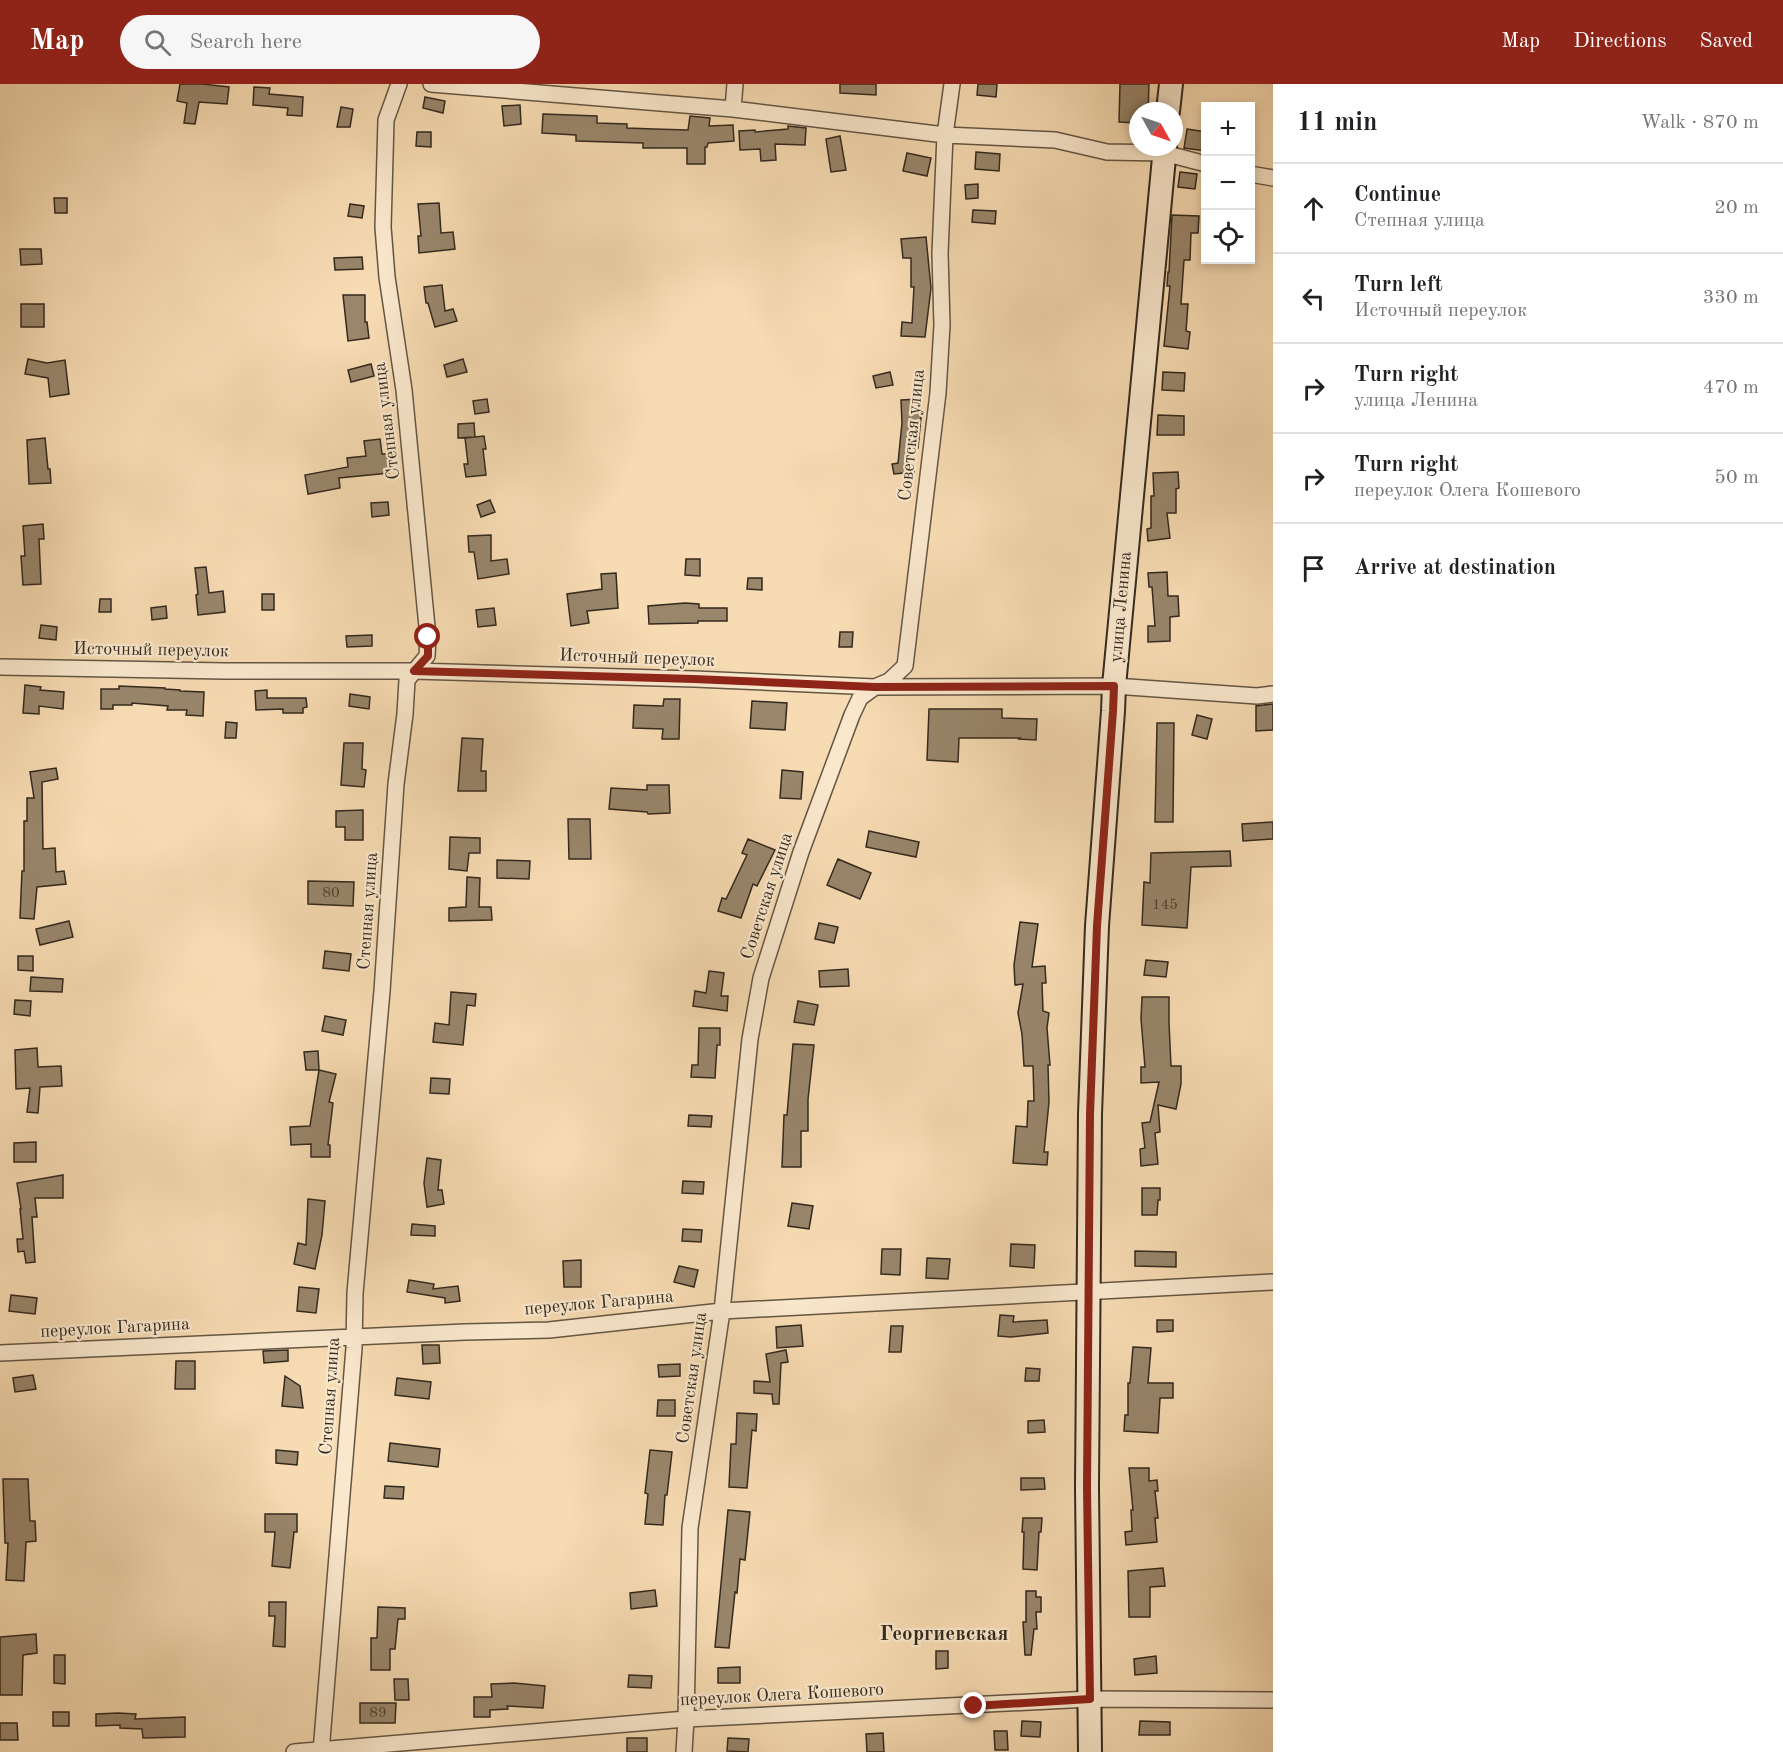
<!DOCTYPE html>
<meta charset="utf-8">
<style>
body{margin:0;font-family:"Old Standard TT",serif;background:#f6f6f6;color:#202124}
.controls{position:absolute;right:18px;top:18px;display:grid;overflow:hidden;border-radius:0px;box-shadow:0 3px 9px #0003}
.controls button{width:54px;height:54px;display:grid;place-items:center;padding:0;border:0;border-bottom:2px solid #e0e0e0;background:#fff;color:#202124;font:30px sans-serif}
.compass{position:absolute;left:1129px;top:18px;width:54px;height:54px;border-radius:50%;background:#fff;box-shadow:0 3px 9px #0003;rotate:130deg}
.stop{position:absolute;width:18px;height:18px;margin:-14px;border:4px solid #8f2418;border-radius:50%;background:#fff}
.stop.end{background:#8f2418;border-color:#fff;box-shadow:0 2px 6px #0008}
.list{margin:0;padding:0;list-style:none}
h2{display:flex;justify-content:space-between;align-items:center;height:78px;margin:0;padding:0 24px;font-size:26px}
h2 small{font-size:20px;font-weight:400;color:#757577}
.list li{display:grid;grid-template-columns:39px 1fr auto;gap:18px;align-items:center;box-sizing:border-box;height:90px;padding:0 24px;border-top:2px solid #e0e0e0}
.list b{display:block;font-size:22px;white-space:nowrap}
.list p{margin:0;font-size:20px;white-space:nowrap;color:#757577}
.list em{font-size:20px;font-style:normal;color:#757577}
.icon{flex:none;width:33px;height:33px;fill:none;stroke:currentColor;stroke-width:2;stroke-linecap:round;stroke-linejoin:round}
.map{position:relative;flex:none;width:1273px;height:1668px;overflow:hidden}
header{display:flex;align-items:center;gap:36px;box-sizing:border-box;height:84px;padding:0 30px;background:#8f2418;color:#fff}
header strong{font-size:28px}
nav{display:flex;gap:33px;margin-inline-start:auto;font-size:21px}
.search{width:420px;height:54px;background:#f6f6f6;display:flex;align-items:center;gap:15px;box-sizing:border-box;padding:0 21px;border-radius:33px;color:#757577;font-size:22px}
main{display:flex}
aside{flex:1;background:#fff}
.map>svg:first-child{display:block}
.building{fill:#99866b;stroke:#33291f;stroke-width:1.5}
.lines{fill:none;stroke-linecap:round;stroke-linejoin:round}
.street-casing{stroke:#645644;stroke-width:18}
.secondary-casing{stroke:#33291f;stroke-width:26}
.street{stroke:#fae8cd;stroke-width:15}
.secondary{stroke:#fae8cd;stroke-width:22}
.route{stroke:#8f2418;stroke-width:8}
.labels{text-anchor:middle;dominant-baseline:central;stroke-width:4.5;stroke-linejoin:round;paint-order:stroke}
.number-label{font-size:15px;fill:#4c4032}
.street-label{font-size:18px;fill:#33291f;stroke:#fae8cd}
.quarter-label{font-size:21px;font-weight:bold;fill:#33291f;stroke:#fae8cd}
</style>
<header>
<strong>Map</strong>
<div class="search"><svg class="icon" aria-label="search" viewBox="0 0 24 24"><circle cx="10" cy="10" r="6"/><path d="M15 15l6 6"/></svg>Search here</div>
<nav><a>Map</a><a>Directions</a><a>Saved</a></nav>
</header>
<main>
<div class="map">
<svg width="1273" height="1668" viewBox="0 0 1273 1668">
<rect width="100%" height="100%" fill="#f7dbb2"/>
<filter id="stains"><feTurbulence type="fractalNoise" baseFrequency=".00333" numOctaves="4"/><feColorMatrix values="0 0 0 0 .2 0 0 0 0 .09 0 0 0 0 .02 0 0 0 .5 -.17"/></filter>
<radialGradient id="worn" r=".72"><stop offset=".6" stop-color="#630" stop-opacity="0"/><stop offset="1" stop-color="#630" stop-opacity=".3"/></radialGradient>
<path class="building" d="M180 0H202L229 3 227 20 199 18 195 40 184 39 187 19 177 17Z
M840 0H876V11L840 9Z
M978 0H997L996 13 977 11Z
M1120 0H1149L1148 27H1138V39L1119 38Z
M254 3 270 4 269 10 303 13 302 32 287 31 288 24 253 21Z
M425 13 445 17 443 29 423 24Z
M520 21 521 40 504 42 502 22Z
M341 23 353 25 350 43H337Z
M543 30 597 32V39L627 40V44L654 45 688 46 690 32 710 34 709 42 733 41 734 57 708 59 707 63H705V80H687V64H643V59L576 57V51L542 49Z
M788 42 806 44 805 61 775 60 776 76 761 77 760 65 740 66 739 47 755 46V48L788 45Z
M1187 45 1206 48V67L1184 64Z
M417 48H431V63L416 62Z
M840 52 846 86 831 88 826 55Z
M976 68 1000 70 999 87 975 85Z
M907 69 931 74 927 92 903 87Z
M1180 88 1197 90 1195 105 1178 103Z
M978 100V114L966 115 965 101Z
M54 114H67V129H55Z
M439 119 441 149 453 148 455 165 419 169 418 152H421L418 120Z
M350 120 364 122 362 134 348 132Z
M973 126 996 127 995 140 972 138Z
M1172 131 1199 132 1198 149H1191L1190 176H1184L1181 220H1188L1186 247 1190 248 1188 265 1164 262 1170 202H1167L1168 188H1169Z
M926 153 931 204 925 253 901 252 902 238 912 239 914 203H911V174H903L901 155Z
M20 165H41L42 180 21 181Z
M362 173 363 185 335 186 334 174Z
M442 201 445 227 453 225 457 237 435 243 428 219H426L424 203Z
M343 211H365V238H367L369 254 348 257Z
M21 220H44V243H21Z
M28 275 47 279 65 276 69 310 50 313 48 294 25 290Z
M463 275 467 288 447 293 444 281Z
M371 280 374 292 351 298 348 286Z
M890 288 893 301 876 304 873 292Z
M1163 288 1185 289 1184 307 1162 306Z
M487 315 489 328 475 330 473 317Z
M920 315 921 333 918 364H912L914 388 894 390 892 380 898 379 902 339 901 316Z
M1158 331 1184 332V351H1157Z
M474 339 475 353 458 354V340Z
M484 352 486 365H483L486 391 466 393 464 380H468L465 354Z
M45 354 48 385H50L51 399 29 400 27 356Z
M380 355 382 370H387L389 389 339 394 340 404 308 410 305 391 348 383 347 374 366 372 364 357Z
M1178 388 1179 404 1176 405V429H1167L1170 454 1148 457 1147 445 1151 444V412H1154L1153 389Z
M490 416 495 428 481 433 477 421Z
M388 418 389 431 372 433 371 419Z
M43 440 44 455H39L41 500 23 501 21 472H25L23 442Z
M491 451V477L507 475 509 490 478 495 474 468H469L468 452Z
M686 475H700V492L685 491Z
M206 483 209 509 223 507 225 528 198 531 196 511 198 510 195 484Z
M1167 488 1168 512H1178L1179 532 1170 533V557L1148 558V542H1155L1152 503H1149L1148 489Z
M616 489 618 524 587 527 589 539 571 542 567 510 602 505 601 490Z
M748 494H762V506L747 505Z
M262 510H274V526H262Z
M100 515H111V528H99Z
M685 519 699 520V524H727V537H698V539L649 540 648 522Z
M166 522 167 534 152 536 151 524Z
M494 524 496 541 478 543 476 526Z
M41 541 57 543 56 556 39 554Z
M840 548H853L852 563H839Z
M372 551V562L347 563 346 552Z
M25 601 41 603 40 606 64 608 63 625 39 622V630L23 629Z
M119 602 165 604V605L180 606V607L204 608 203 632 186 631 187 626H167L168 622 132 619V621H113V625H101V605H119Z
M267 606V614H306L307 623 303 624V629H283V625L256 626 255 607Z
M350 610 370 613 369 625 349 622Z
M664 615H680L679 655H662L663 645 633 644 634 621 663 622Z
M752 617 787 619 785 646 750 644Z
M1273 620V646L1256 647V622Z
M929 625H1002V634L1037 635 1036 656 1019 655 1020 654H959L958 678 927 676Z
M1197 631 1212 635 1207 655 1192 651Z
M226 638 237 639 236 654H225Z
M1157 639H1174L1173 738H1155Z
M462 654 483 655 481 687H486V707H458Z
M344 659H363L362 685 366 686 364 703 341 701Z
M56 684 58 695 42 698 43 765 55 764 56 788 64 787 66 800 37 803 34 835 20 834 22 787H24V737H27V714H34L30 688Z
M782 686 803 688 801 715 780 714Z
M647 701H669L670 729 648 730 647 728 609 725 611 704 647 706Z
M363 726V756H345V743H336V727Z
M568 735H590L591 775H569Z
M1273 738V755L1243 757 1242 740Z
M869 747 919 758 916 773 866 763Z
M450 753 480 754V769H469L467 787 449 785Z
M748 755 775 766 757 802 753 800 741 834 718 827 722 814 726 815 747 771 742 769Z
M1230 767 1231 782 1191 783 1187 844 1142 841 1144 798 1150 799 1151 769Z
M838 775 871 789 860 815 827 801Z
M497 776 530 777 529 795 497 794Z
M467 793 480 794 479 823H491L492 836 449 837V824L466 823Z
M308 797 354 798 353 822 308 820Z
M69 837 73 853 40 861 36 845Z
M1020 838 1038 840 1032 883 1045 882 1046 899H1042L1043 927 1049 929 1047 944 1050 981H1048L1049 1018 1044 1068H1048L1047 1081 1013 1079 1016 1042 1027 1043 1028 1017H1034L1033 982H1024L1022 950 1018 929 1023 900 1015 901 1014 881Z
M819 839 838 843 834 859 815 855Z
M325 867 351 870 349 887 323 884Z
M18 872H33V887L18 886Z
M1146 876 1168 878 1166 893 1144 891Z
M848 885 849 902 820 903 819 887Z
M709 887 724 889 721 912H728L727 927 693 922 695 907 706 909Z
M31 893 63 895 62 908 30 907Z
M451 908 476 910 475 922 467 921 463 961 433 958 435 939 449 941Z
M1142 913H1169V939L1171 982H1181V1000L1176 1025 1158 1021 1160 1048 1155 1049 1158 1080 1141 1082 1140 1065 1145 1064 1142 1039 1150 1038 1159 998 1141 999V983H1145L1141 935Z
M15 916 31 917 30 932 14 930Z
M798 917 818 921 814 941 794 938Z
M325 932 346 936 343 951 322 947Z
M699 944H720V961H717L715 994 691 993 692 981H698Z
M793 960 814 961 808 1015V1047H801V1083H782L784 1031H787Z
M37 964 38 983 61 982 62 1002 40 1003 38 1029 27 1028 30 1004 16 1005 15 966Z
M318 967 319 986H306L304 968Z
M319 986 336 990 329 1018 333 1019 328 1061H330V1073H311V1060L291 1061 290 1043 310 1042Z
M431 994 450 995 449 1010 430 1009Z
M689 1031 712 1032 711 1043 688 1042Z
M36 1058V1078H14V1059Z
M427 1074 441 1076 438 1106H442L444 1120 427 1123 424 1099Z
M63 1091V1114H35L37 1133H32L35 1178 26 1179 24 1167 18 1168 17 1155H23L20 1125H21L17 1099Z
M683 1097 704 1098 703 1110 682 1109Z
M1142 1104H1160V1116H1158L1157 1131H1142Z
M308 1115 325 1117 322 1151 315 1185 294 1180 298 1159 306 1161Z
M792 1119 813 1122 809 1145 788 1142Z
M412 1140 435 1142V1152L411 1151Z
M683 1145 702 1146 701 1158 682 1157Z
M1011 1160 1035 1161 1034 1184 1010 1182Z
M882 1165H901L900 1191 881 1190Z
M1135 1167 1176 1168V1183L1135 1182Z
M927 1174 950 1175 948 1195 926 1194Z
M581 1176V1203H564L563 1177Z
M679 1182 698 1186 694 1203 674 1198Z
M409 1196 434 1200 433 1205 458 1202 460 1217 445 1219V1214L407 1208Z
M299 1203 319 1205 316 1229 297 1227Z
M11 1211 37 1214 35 1230 9 1227Z
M1000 1231 1014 1232 1013 1238 1047 1236 1048 1249 1011 1253 998 1252Z
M1157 1236H1173V1247L1157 1248Z
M801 1241 803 1262 777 1264 776 1243Z
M891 1242H903L901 1268H889Z
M422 1261H439L440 1279 423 1280Z
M1133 1263 1151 1264 1148 1299H1173V1314H1160L1158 1349 1124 1347 1125 1331H1128V1299H1130Z
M288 1266V1277L264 1279 263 1267Z
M786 1266 788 1278 781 1279 779 1320H773L772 1310 754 1309V1297L770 1298 766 1270Z
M176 1277H195V1305H175Z
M680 1280V1292L659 1293 658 1281Z
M1026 1284 1040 1285 1039 1297H1025Z
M33 1291 36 1305 15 1308 13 1294Z
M285 1292 300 1302 303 1324 282 1322Z
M397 1294 431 1298 429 1315 395 1311Z
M658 1316H675V1332H657Z
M737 1329 757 1330 756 1347 752 1346 747 1404 729 1403 731 1360H736Z
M1044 1336 1045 1348 1028 1349V1337Z
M390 1359 440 1365 438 1383 388 1377Z
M276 1366 298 1368 297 1381 276 1379Z
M650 1366 672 1368 667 1411H665L663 1441 645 1440 648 1410 645 1409Z
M1129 1384H1149V1397L1157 1396 1158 1407H1155L1158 1434H1155L1157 1458 1126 1461 1125 1448 1132 1447 1131 1426H1133Z
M1021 1394H1044L1045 1405 1021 1406Z
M3 1395H28L30 1437H35L36 1457 26 1458 24 1497 6 1496 8 1459H5Z
M385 1402 404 1403 403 1415 384 1414Z
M728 1426 750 1428 745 1476 740 1475 737 1509 735 1508 729 1564 715 1563Z
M265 1430H297V1448H294L290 1484 272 1482 275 1448H265Z
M1023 1434H1042L1041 1448H1039L1037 1486 1023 1485 1024 1448H1022Z
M1163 1484 1165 1502 1150 1503V1533H1129L1128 1487Z
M655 1506 657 1522 631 1525 630 1509Z
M1026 1507H1036V1513H1041V1528H1036L1037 1545H1034L1031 1571H1025L1023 1538H1026Z
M269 1518H286L285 1563 273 1562 275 1532H269Z
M378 1523 405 1524V1535H398L395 1565H390V1586H371V1554H377Z
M36 1550 37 1569 23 1571 22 1611H0V1553Z
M936 1567H948V1584L936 1585Z
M54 1571H65V1600L54 1599Z
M1156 1572 1157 1589 1135 1591 1134 1575Z
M740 1583V1599H718V1584Z
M629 1591 652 1592 651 1604 628 1603Z
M394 1595H408L409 1616H395Z
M514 1599 545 1602 543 1624 507 1622 508 1625 490 1626V1633H474V1613H492L491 1600Z
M360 1619H396L395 1639H360Z
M53 1628H69V1642H53Z
M118 1629 136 1630 135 1635 185 1633V1653L143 1654 142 1645 120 1644V1641L96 1642V1630Z
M1022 1637 1041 1638 1040 1653 1021 1652Z
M1140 1637 1170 1638V1651H1139Z
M0 1639H17L18 1656H0Z
M994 1647H1007L1008 1666H995Z
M883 1649 884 1668H867L866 1650Z
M627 1654H647V1668H627Z
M728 1654 749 1655 748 1668 727 1667Z"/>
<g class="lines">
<defs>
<path id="street" d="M431 0 733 25 945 51 1055 56 1107 68 1164 69 1206 80
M733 25 735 0
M1250 90 1273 94
M0 583 225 587H414L694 595 875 603 1114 602 1257 612 1273 610
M0 1269 465 1248 549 1246 722 1227 1273 1198
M294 1668 686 1635 1090 1615 1273 1616
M321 1668 354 1264 355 1209 382 907 396 700 405 630 407 596 427 572 428 553 404 306 387 193 383 143 386 36 399 0
M684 1668 686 1635 690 1444 722 1227 750 955 761 894 801 768 852 631 860 614 875 603 889 597 905 582 938 309 942 241 940 169 945 51 952 0"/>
<path id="secondary" d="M1168 27 1171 0
M1090 1668 1087 1403 1090 1030 1097 842 1113 627 1114 602 1165 63"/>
</defs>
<use href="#street" class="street-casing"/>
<use href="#secondary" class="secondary-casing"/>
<use href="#street" class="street"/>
<use href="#secondary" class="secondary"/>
</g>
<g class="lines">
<path class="route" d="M428 553V572L414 587 694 595 875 603 1114 602 1113 627 1097 842 1090 1030 1087 1403 1090 1615 974 1622"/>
</g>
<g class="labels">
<g class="number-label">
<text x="331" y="809">80</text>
<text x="1165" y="821">145</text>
<text x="378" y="1629">89</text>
</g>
<g class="street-label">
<text transform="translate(387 337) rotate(-97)">Степная улица</text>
<text transform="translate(912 351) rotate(-84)">Советская улица</text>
<text transform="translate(1121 523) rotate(-85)">улица Ленина</text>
<text transform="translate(151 566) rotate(1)">Источный переулок</text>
<text transform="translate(637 574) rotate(2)">Источный переулок</text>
<text transform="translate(767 812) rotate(-72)">Советская улица</text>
<text transform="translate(368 827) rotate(-86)">Степная улица</text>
<text transform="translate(599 1219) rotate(-5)">переулок Гагарина</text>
<text transform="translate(115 1244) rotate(-3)">переулок Гагарина</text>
<text transform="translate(692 1294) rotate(-82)">Советская улица</text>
<text transform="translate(330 1312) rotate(-86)">Степная улица</text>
<text transform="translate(782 1611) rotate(-3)">переулок Олега Кошевого</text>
</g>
<g class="quarter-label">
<text x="944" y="1550">Георгиевская</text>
</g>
</g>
<rect width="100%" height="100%" filter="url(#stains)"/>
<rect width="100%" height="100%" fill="url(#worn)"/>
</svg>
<div class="controls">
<button>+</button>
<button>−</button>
<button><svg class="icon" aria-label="locate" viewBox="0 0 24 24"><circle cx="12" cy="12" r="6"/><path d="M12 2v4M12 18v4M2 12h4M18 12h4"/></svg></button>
</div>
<svg class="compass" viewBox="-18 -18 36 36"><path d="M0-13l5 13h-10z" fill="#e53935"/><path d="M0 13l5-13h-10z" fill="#757577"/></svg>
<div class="stop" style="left:428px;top:553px"></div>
<div class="stop end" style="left:974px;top:1622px"></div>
</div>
<aside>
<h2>11 min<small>Walk · 870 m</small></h2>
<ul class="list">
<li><svg class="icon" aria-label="ahead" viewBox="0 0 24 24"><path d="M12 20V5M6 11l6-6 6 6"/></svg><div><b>Continue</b><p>Степная улица</p></div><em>20 m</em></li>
<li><svg class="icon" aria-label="left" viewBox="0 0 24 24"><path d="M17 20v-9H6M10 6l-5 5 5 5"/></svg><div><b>Turn left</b><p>Источный переулок</p></div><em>330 m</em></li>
<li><svg class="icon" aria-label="right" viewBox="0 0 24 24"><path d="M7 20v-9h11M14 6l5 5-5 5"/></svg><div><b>Turn right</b><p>улица Ленина</p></div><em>470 m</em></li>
<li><svg class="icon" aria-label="right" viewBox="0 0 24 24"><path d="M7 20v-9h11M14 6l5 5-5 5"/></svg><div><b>Turn right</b><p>переулок Олега Кошевого</p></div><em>50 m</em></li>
<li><svg class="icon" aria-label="arrive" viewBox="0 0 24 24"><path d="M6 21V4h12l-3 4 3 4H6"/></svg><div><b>Arrive at destination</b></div></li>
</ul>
</aside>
</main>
